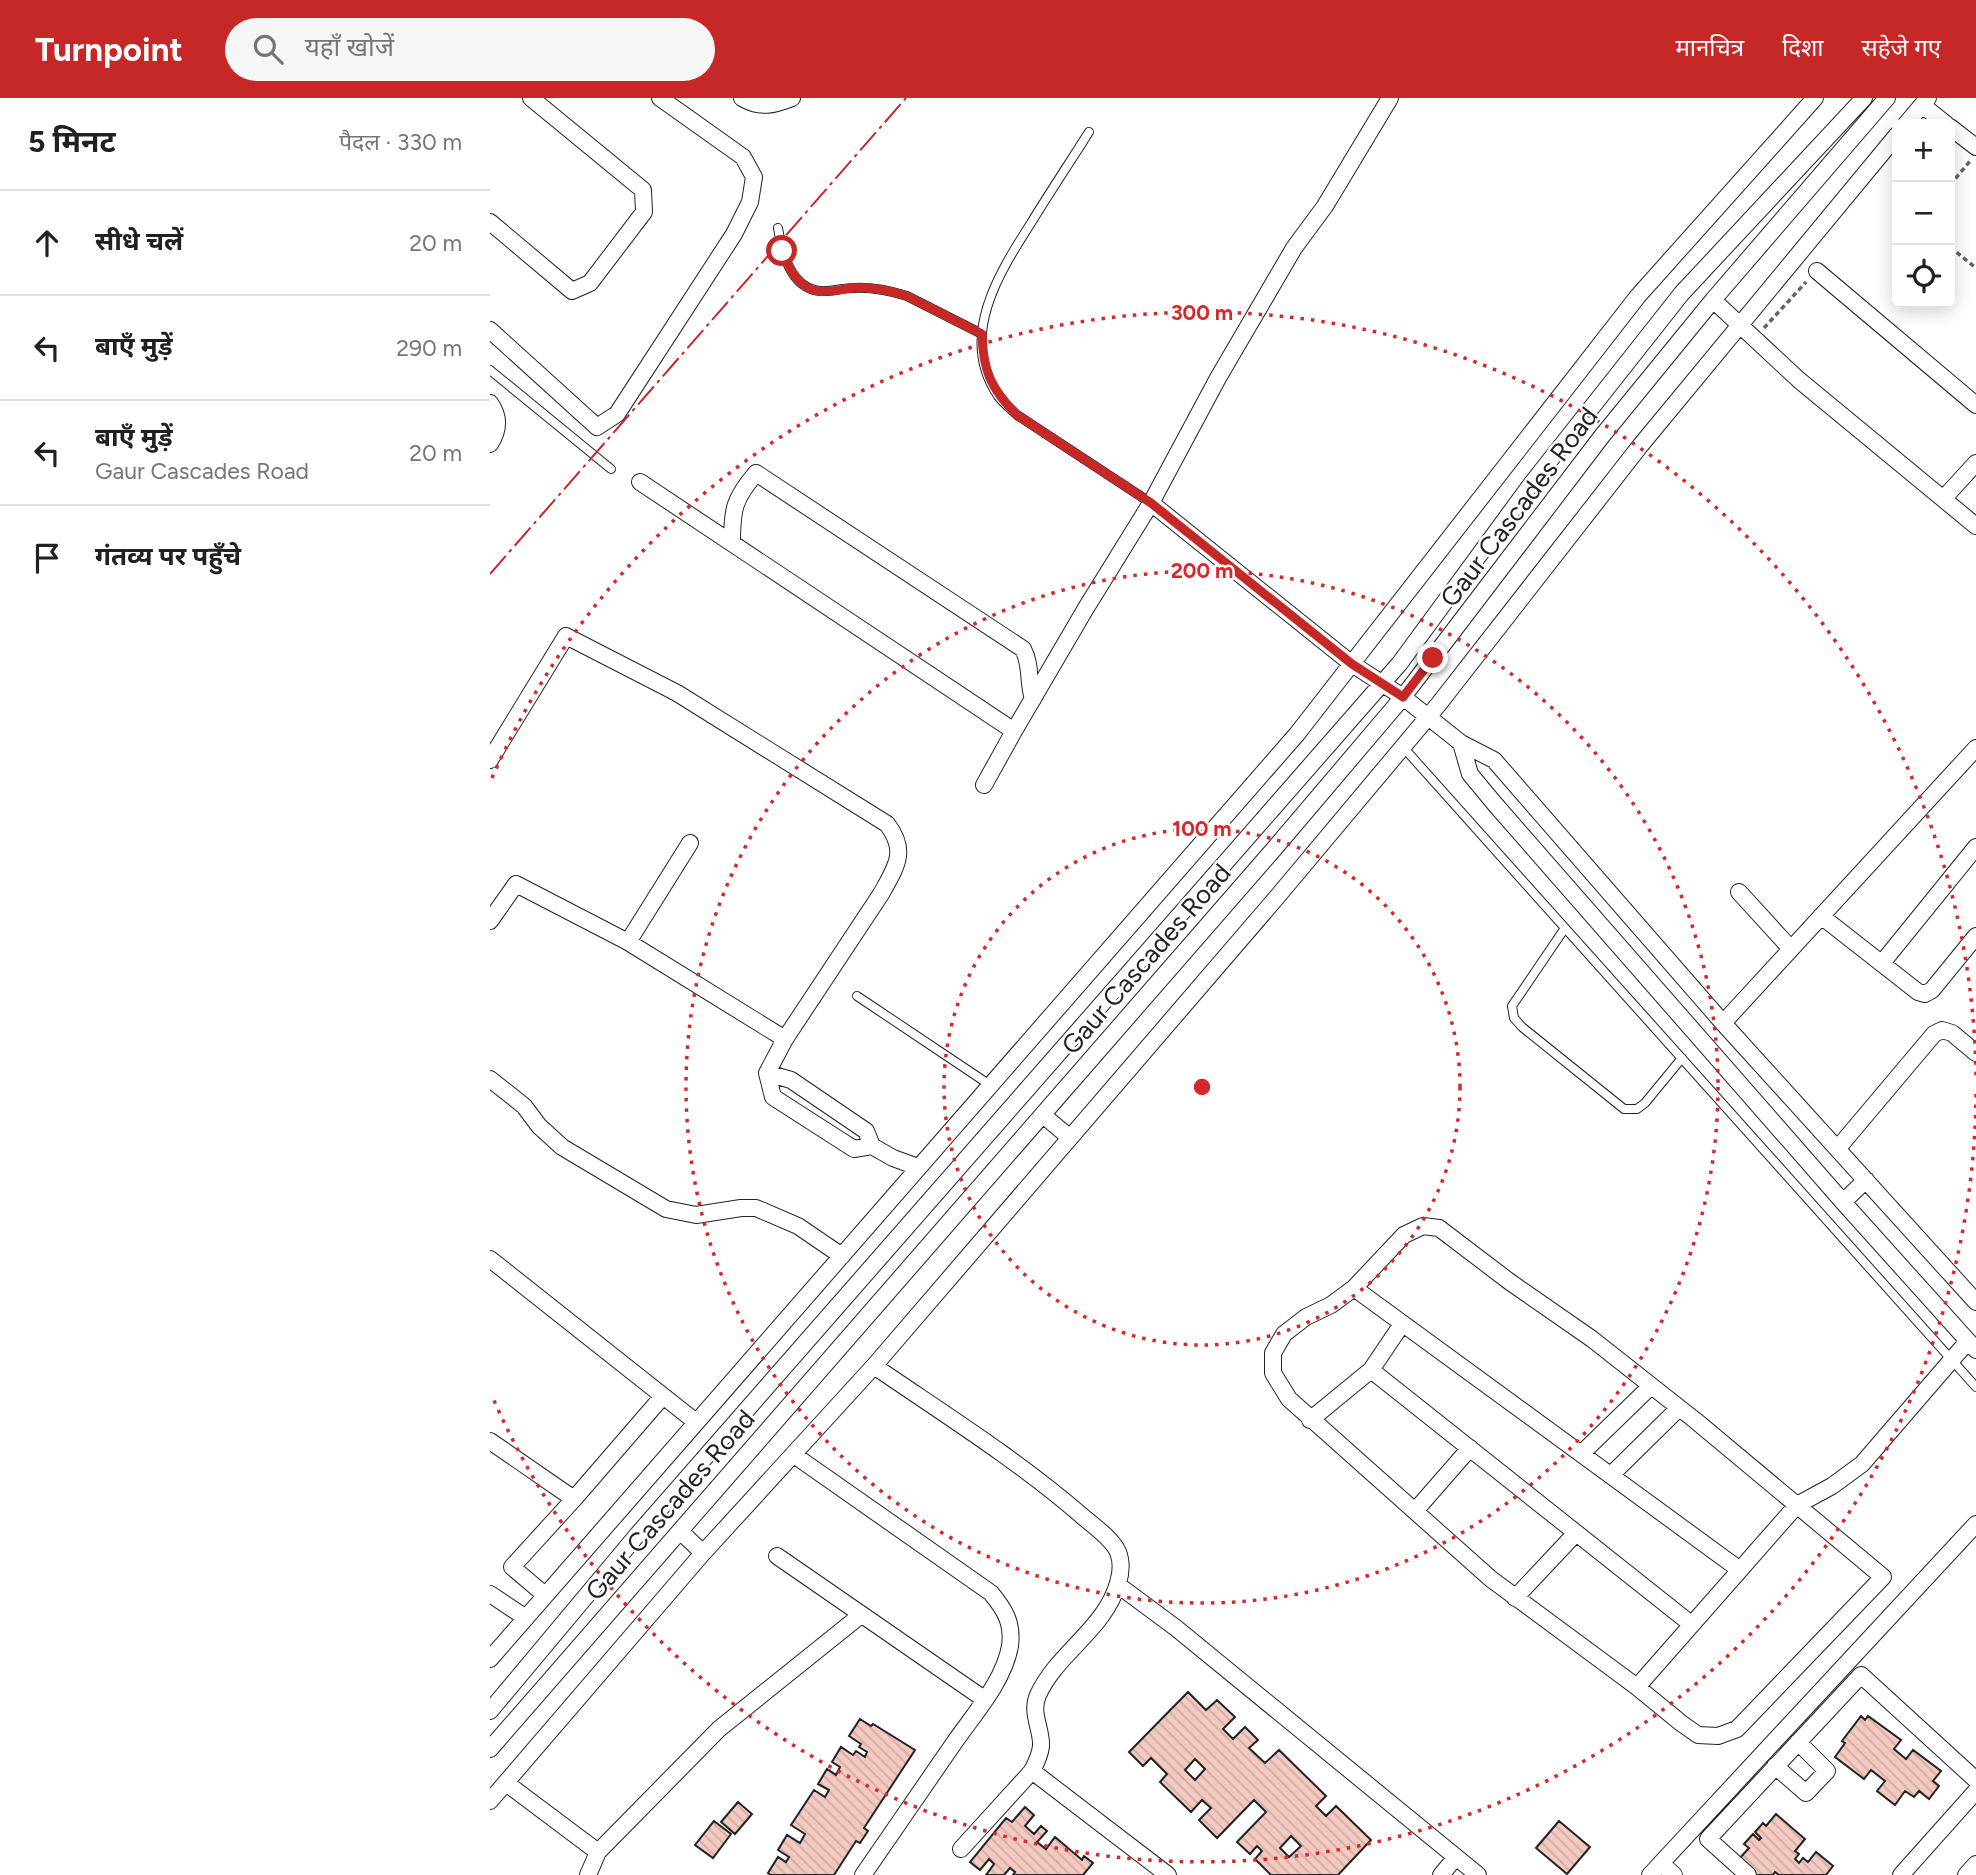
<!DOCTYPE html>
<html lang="hi">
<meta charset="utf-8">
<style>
body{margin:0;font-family:Figtree,"Noto Sans Devanagari",sans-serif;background:#f6f6f6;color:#202124}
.controls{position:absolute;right:21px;top:21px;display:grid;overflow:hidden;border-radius:10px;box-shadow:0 4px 18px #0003}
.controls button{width:63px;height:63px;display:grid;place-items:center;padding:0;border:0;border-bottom:2px solid #e0e0e0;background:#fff;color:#202124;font:35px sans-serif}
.stop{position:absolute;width:21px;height:21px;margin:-16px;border:5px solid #c62828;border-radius:50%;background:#fff}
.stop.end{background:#c62828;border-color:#fff;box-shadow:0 2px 7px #0008}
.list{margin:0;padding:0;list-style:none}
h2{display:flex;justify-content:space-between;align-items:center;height:91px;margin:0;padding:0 28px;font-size:30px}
h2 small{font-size:23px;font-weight:400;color:#757577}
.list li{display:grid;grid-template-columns:46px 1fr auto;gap:21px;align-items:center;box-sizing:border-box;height:105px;padding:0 28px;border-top:2px solid #e0e0e0}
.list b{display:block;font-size:26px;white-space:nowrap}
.list p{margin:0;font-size:23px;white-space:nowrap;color:#757577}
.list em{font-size:23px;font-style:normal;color:#757577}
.icon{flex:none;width:38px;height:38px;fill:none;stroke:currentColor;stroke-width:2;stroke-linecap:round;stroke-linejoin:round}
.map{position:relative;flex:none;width:1486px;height:1777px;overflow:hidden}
header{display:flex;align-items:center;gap:42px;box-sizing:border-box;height:98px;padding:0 35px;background:#c62828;color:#fff}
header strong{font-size:33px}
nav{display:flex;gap:38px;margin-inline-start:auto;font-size:24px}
.search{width:490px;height:63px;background:#f6f6f6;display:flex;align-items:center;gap:18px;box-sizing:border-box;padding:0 24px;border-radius:38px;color:#757577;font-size:26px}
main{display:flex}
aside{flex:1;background:#fff}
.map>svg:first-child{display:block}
.building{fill:url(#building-back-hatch);stroke:#222;stroke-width:2;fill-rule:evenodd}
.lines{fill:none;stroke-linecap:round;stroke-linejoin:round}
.service-casing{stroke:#222;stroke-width:10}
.minor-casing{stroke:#222;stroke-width:18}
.path{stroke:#646464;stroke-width:3.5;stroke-dasharray:5 3.5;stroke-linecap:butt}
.service{stroke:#fff;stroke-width:8}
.minor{stroke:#fff;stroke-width:16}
.power{stroke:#c62828;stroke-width:2;stroke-dasharray:24 5 3.5 5;stroke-linecap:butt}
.route{stroke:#c62828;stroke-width:9}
.ring{fill:none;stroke:#d62828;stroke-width:3.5;stroke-dasharray:3.5 7}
.labels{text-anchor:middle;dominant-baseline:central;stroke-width:5;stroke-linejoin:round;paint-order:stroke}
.street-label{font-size:26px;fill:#222;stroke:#fff}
.centre{fill:#d62828;stroke:#fff;stroke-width:3.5}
.ring-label{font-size:21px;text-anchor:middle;font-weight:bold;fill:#d62828;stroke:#fff;stroke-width:5;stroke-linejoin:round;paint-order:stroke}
</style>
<header>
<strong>Turnpoint</strong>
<div class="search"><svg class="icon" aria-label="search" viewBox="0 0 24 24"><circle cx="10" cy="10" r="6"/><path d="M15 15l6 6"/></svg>यहाँ खोजें</div>
<nav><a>मानचित्र</a><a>दिशा</a><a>सहेजे गए</a></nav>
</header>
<main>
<aside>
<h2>5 मिनट<small>पैदल · 330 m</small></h2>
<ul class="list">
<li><svg class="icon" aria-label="ahead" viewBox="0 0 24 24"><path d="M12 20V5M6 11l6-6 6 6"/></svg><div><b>सीधे चलें</b></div><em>20 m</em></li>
<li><svg class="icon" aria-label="left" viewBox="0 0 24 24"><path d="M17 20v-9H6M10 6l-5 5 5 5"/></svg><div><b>बाएँ मुड़ें</b></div><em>290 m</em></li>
<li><svg class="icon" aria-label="left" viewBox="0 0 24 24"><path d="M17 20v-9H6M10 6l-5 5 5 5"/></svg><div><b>बाएँ मुड़ें</b><p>Gaur Cascades Road</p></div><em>20 m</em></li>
<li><svg class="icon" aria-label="arrive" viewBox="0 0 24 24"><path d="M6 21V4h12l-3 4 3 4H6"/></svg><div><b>गंतव्य पर पहुँचे</b></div></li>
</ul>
</aside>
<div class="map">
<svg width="1486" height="1777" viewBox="0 0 1486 1777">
<defs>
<pattern id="building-back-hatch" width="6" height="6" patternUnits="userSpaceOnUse" patternTransform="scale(1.75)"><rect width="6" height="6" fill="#f3c9c0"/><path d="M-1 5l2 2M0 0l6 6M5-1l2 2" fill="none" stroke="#d0aca5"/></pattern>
</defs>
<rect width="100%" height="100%" fill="#fff"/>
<path class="building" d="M698 1594 716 1612 727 1602 745 1619 733 1631 743 1641 755 1629 768 1642 759 1650 775 1665 789 1652 836 1698 826 1708 836 1718 846 1708 881 1742 848 1777H781L765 1761 772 1753 767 1748 760 1756 747 1744 776 1714 764 1702 727 1740 709 1722 721 1710 712 1702 701 1714 670 1684 677 1676 661 1660 653 1668 639 1654ZM705 1661 715 1671 705 1682 695 1672ZM801 1738 811 1748 799 1759 790 1750Z
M1371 1618 1375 1622 1378 1618 1411 1642 1404 1651 1416 1661 1423 1652 1451 1673 1443 1683 1449 1688 1439 1701 1429 1693 1424 1699 1415 1693 1405 1707 1387 1693 1395 1683 1381 1672 1374 1681 1345 1659 1355 1645 1352 1643Z
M370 1621 381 1628 383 1626 425 1652 374 1730 378 1733 370 1745 366 1743 344 1777H281L278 1775 288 1759 296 1764 299 1759 288 1752 297 1737 310 1745 315 1736 301 1727 324 1692 335 1699 339 1692 328 1686 337 1671 346 1677 350 1669 342 1664 351 1649 363 1657 366 1653 375 1659 377 1654 369 1649 371 1646 359 1638Z
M248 1704 262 1716 245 1736 231 1724Z
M535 1709 544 1717 535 1728 544 1736 551 1728 557 1733 547 1744 556 1751 565 1739 592 1762 594 1758 603 1765 593 1777H523L525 1774 520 1770 514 1777H496L504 1766 499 1761 490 1772 480 1764 516 1720 522 1724Z
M1286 1716 1315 1741 1305 1753 1309 1756 1305 1761 1309 1765 1313 1760 1318 1764 1326 1754 1343 1768 1336 1777H1289L1285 1774 1283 1777H1266L1248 1762 1259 1750 1254 1746 1263 1736 1269 1742 1271 1740 1265 1734 1273 1725 1276 1728Z
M224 1723 241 1736 223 1760 205 1747Z
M1069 1723 1100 1749 1077 1776 1046 1750Z"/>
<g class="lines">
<defs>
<path id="service" d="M599 34C580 64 560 94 541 125 509 175 468 239 508 298 513 305 521 311 527 317L661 405
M288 130C292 154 300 190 330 193 342 194 352 190 363 190 381 189 401 193 417 198L492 236
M0 272 121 371
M913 649 1486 1289
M1075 830 1022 908 1024 920 1032 929 1134 1011H1147L1155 1005 1192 960
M367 898 500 987"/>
<path id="minor" d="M252 0C270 11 284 7 302 0
M1432 7 1456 26
M1416 26 1438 0
M1460 29 1486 49
M0 124 82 193 100 185 154 114 153 92 41 0
M1327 173 1486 307
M1223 202 1309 282 1486 428
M0 232 107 329 127 316 244 136 260 104 264 79 253 59 170 0
M0 305C10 319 9 332 0 346
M150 384 524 633 596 510 661 405 728 280 804 150 835 108 900 0
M1454 400 1486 365
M661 405 862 566 913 599 971 645 1004 662 1233 925 1486 1204
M242 445C242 411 244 401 266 375L533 551C542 568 537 582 543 601
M971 645 980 676 1004 705 1353 1104 1486 1252
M0 662 76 538 187 595 397 726C418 753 406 769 391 796L295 941 277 975 283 999 364 1051 382 1048
M494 687 524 633
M1249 794 1301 851
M1331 818 1428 894 1435 896 1442 892 1486 838
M0 823 26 786 138 844 200 745
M138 844 295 941
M1392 865 1486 749
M1233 925 1486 650
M277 975 301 982 376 1033 382 1048 403 1060 428 1069
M0 981 34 1008 49 1028 72 1049 176 1111 206 1117 251 1110H266L308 1128 352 1158
M553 1017 579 1039
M1348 1050 1444 936 1452 932 1462 935 1486 955
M1353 1104 1376 1082
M933 1128 949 1130 1020 1184 1102 1241 1206 1323 1393 1479 1247 1631 1228 1638 1208 1637 1191 1625 1147 1589 1001 1481 799 1301 783 1275V1255L794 1236 816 1219 841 1207 864 1190 914 1137Z
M0 1161 206 1324
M864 1190 1250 1472
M912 1226 881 1272 1201 1526
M384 1268C454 1316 526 1361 591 1417 602 1427 622 1440 628 1454 632 1464 631 1475 628 1485 615 1531 567 1555 548 1597 540 1615 552 1631 551 1648 550 1658 546 1665 542 1673L471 1751
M820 1322 881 1272
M0 1343 84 1401
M1091 1356 1161 1288
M304 1357 501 1495C515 1512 523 1525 520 1548 514 1583 484 1616 464 1645 434 1689 403 1733 373 1777
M1121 1377 1189 1310
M925 1413 980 1350
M190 1433 213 1455
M287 1458 494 1601
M628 1487 686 1530 988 1777
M0 1496 36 1520
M55 1497 22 1469 84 1401 173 1298
M1025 1500 1086 1435
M0 1561 807 636 1148 198 1325 0
M1147 1589 1307 1407 1342 1388 1372 1366 1478 1243
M0 1613 148 1436 910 565 1042 385 1192 195 1374 0
M0 1651 784 751 913 599 1112 338 1223 202 1397 0
M1285 1668 1316 1695 1337 1673 1308 1644
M542 1673 678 1777
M16 1685 108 1754 229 1631 371 1517
M0 1703 213 1455 384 1268 787 799 948 607 1150 348 1407 37
M1171 1765 1184 1777
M98 1777 108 1754
M951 1777 966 1759
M1160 1777 1486 1426
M1258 1777 1218 1741 1371 1577 1486 1682
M1411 1777 1486 1693
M1476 1777 1486 1766"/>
</defs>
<use href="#service" class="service-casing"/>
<use href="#minor" class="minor-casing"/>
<path class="path" d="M1460 87 1481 62
M1460 149 1486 170
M1274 230 1316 184"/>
<use href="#service" class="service"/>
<use href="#minor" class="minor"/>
<path class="power" d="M0 476 416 0"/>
</g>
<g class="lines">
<path class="route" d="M292 153C298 170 309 190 328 193 339 195 351 191 362 190 380 188 400 193 417 198L492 236C493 273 501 291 527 317L661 405 862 566 913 599 943 560"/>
</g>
<g class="ring">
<circle cx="712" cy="989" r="258"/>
<circle cx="712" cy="989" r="516"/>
<path d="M1486 996A774 774 0 0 1 2 1298M2 680A774 774 0 0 1 1486 982"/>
</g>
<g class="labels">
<g class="street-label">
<text transform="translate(1029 409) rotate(-53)">Gaur Cascades Road</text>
<text transform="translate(656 861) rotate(-49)">Gaur Cascades Road</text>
<text transform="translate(180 1407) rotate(-49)">Gaur Cascades Road</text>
</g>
</g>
<circle cx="712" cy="989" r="10" class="centre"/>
<g class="ring-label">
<text x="712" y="222">300 m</text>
<text x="712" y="480">200 m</text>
<text x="712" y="738">100 m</text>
</g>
</svg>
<div class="controls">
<button>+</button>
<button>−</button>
<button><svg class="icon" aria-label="locate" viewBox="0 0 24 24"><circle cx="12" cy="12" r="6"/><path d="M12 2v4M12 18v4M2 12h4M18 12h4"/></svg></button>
</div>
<div class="stop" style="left:292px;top:153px"></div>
<div class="stop end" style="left:943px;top:560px"></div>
</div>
</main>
